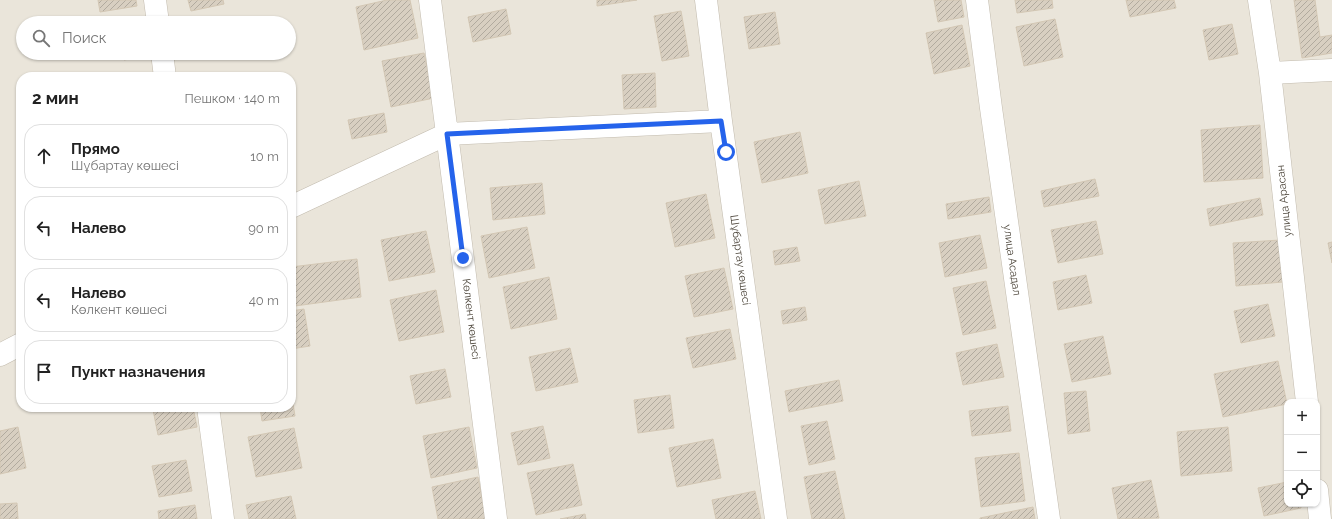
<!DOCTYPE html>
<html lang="ru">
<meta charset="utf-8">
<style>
body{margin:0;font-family:Raleway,sans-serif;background:#f2f2f2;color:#222}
.controls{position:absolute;right:12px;bottom:12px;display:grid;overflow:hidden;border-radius:8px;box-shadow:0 1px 3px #0004}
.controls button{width:36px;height:36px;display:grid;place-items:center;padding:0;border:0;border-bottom:1px solid #e0e0e0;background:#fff;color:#222;font:20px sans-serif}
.stop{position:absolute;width:12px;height:12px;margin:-9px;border:3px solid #2563eb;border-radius:50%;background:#fff}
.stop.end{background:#2563eb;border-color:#fff;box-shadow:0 1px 4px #0008}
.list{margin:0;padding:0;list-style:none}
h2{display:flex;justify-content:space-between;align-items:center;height:52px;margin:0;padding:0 16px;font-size:17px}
h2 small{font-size:13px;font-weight:400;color:#767676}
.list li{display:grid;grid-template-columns:26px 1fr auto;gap:12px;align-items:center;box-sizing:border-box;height:64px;margin:0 8px 8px;padding:0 8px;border:1px solid #e0e0e0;border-radius:16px}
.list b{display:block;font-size:15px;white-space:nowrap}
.list p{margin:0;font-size:13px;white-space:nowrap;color:#767676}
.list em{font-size:13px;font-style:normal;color:#767676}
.icon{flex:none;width:22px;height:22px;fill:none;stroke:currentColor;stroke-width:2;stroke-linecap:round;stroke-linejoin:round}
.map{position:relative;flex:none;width:1332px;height:519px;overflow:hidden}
.search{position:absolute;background:#fff;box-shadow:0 1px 3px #0004;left:16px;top:16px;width:280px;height:44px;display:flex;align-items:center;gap:10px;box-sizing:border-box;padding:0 14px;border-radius:22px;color:#767676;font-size:15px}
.panel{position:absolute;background:#fff;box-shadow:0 1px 3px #0004;left:16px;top:72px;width:280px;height:340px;border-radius:16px}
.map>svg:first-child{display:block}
.residential{fill:#eae5da;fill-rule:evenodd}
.building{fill:url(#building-hatch);stroke:#d3c7b4}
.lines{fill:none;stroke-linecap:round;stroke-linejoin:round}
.minor-casing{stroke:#c2bbae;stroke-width:23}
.minor{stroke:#fff;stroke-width:22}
.route{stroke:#2563eb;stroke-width:5}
.labels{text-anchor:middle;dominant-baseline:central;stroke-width:4;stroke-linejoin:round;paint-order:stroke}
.street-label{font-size:11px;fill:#4b4439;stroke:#fff}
</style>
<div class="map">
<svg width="1332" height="519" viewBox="0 0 1332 519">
<defs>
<pattern id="building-hatch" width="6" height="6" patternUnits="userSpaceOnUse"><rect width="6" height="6" fill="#d8cfc1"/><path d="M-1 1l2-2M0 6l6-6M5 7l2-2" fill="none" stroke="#b1aa9e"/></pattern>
</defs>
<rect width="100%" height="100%" fill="#f6f3ec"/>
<path class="residential" d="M0 0H1332V519H0ZM23 23H289V53H23ZM21 77H291V407H21ZM1287 402H1317V504H1287Z"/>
<path class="building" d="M98 0H136L137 6 100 12Z
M188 0H223L224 4 191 11Z
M387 0H410L418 38 364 50 356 7Z
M597 0H637L597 6Z
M934 0H961L964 17 938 22Z
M1015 0H1052L1053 8 1017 13Z
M1126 0H1174L1176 8 1130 17Z
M1294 0H1315L1320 37 1332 35V53L1302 58Z
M506 9 511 34 473 42 468 17Z
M681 11 689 56 662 61 654 16Z
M775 12 780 44 749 49 744 17Z
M1055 19 1063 57 1024 66 1016 27Z
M1232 24 1238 54 1209 60 1203 30Z
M962 25 970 66 934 74 926 33Z
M123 53H139L140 57 124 60Z
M424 53 434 98 391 107 382 61Z
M655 73 656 107 624 109 622 75Z
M384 113 387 132 352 139 348 120Z
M1260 125 1263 178 1204 182 1201 130Z
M800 132 808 173 762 183 754 142Z
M1095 179 1099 196 1044 207 1041 191Z
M859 181 866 216 825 224 818 190Z
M542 183 545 214 493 220 490 188Z
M706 194 715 238 675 247 666 203Z
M989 197 991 212 948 219 946 204Z
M1260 198 1263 215 1210 226 1207 209Z
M1096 221 1103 254 1058 263 1051 230Z
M527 227 535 268 489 278 481 236Z
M426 231 435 272 389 281 381 240Z
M980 235 987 268 945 277 939 243Z
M1280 240 1283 282 1236 286 1233 243Z
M1332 242V263L1328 243Z
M797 247 800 261 775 265 773 251Z
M357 259 361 297 295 306 291 267Z
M724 268 733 309 694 317 685 276Z
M1086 275 1092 303 1058 310 1053 282Z
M549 277 557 319 511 329 503 287Z
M986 281 996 328 963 335 953 288Z
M436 290 444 332 399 341 390 300Z
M1268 304 1275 336 1241 343 1234 311Z
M805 307 807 320 783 324 781 311Z
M304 309 310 346 291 349V311Z
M730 329 736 359 693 368 686 338Z
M1103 336 1111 374 1072 382 1064 344Z
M997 344 1004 377 963 385 956 353Z
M570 348 578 382 536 391 529 357Z
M1278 361 1287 404 1223 417 1214 374Z
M445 369 451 397 416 404 410 376Z
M839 380 843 401 789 412 785 391Z
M291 391 295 416 262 421 260 407H291Z
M1086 391 1090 431 1068 434 1064 393Z
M670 395 674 428 638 433 634 400Z
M1008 406 1011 431 972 436 969 411Z
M167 407H193L197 427 158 435 153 410Z
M827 421 835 459 809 465 801 426Z
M543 426 550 458 518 465 511 433Z
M18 427 26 468 0 474V431Z
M469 427 477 468 431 478 423 436Z
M1228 427 1232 471 1181 476 1177 432Z
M294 428 302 468 256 477 248 437Z
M713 439 721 478 677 487 669 448Z
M1019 453 1025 501 981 507 975 458Z
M186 460 192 491 159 497 152 466Z
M573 464 582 505 536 515 527 473Z
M835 471 845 519H812L804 477Z
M478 477 486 519H438L432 487Z
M1151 480 1159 518 1118 519 1112 488Z
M1287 482V504H1301V508L1264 516 1258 488Z
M755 491 761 519H716L712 500Z
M291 496 296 519H249L246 505Z
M17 503 18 519H0V504Z
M195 505 197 519H159L158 511Z
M1033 507 1035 519H980V518Z
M585 514 586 519H560Z"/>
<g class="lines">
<defs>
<path id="minor" d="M155 0 158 23
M430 0 496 519
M706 0 721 121 776 519
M977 0 991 108 1049 519
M1259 0 1270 73 1307 402
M162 53 165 77
M1270 73 1332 70
M291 207 447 134 721 121
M0 355 21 344
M208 407 223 519
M1317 490 1320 519"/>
</defs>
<use href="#minor" class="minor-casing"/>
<use href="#minor" class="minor"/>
</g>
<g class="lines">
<path class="route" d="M463 258 447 134 721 121 726 152"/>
</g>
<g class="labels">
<g class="street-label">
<text transform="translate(1284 201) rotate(-96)">улица Арасан</text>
<text transform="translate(740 260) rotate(82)">Шұбартау көшесі</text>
<text transform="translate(1012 260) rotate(82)">улица Асадал</text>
<text transform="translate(471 319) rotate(83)">Көлкент көшесі</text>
</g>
</g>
</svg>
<div class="controls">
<button>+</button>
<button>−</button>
<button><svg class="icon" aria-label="locate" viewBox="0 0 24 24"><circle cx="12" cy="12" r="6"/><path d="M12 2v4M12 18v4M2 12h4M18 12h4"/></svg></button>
</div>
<div class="stop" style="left:726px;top:152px"></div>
<div class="stop end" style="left:463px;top:258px"></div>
<div class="search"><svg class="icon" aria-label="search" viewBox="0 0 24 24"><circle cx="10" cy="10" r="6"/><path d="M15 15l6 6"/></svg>Поиск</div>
<section class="panel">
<h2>2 мин<small>Пешком · 140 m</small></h2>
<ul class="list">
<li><svg class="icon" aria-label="ahead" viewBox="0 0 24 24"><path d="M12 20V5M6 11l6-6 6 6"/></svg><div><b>Прямо</b><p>Шұбартау көшесі</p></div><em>10 m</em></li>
<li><svg class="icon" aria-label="left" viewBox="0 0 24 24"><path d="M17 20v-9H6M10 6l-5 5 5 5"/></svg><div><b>Налево</b></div><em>90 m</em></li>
<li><svg class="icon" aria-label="left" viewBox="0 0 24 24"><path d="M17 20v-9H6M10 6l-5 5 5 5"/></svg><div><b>Налево</b><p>Көлкент көшесі</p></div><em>40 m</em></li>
<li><svg class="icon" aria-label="arrive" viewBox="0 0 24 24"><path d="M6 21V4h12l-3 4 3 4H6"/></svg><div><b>Пункт назначения</b></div></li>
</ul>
</section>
</div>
